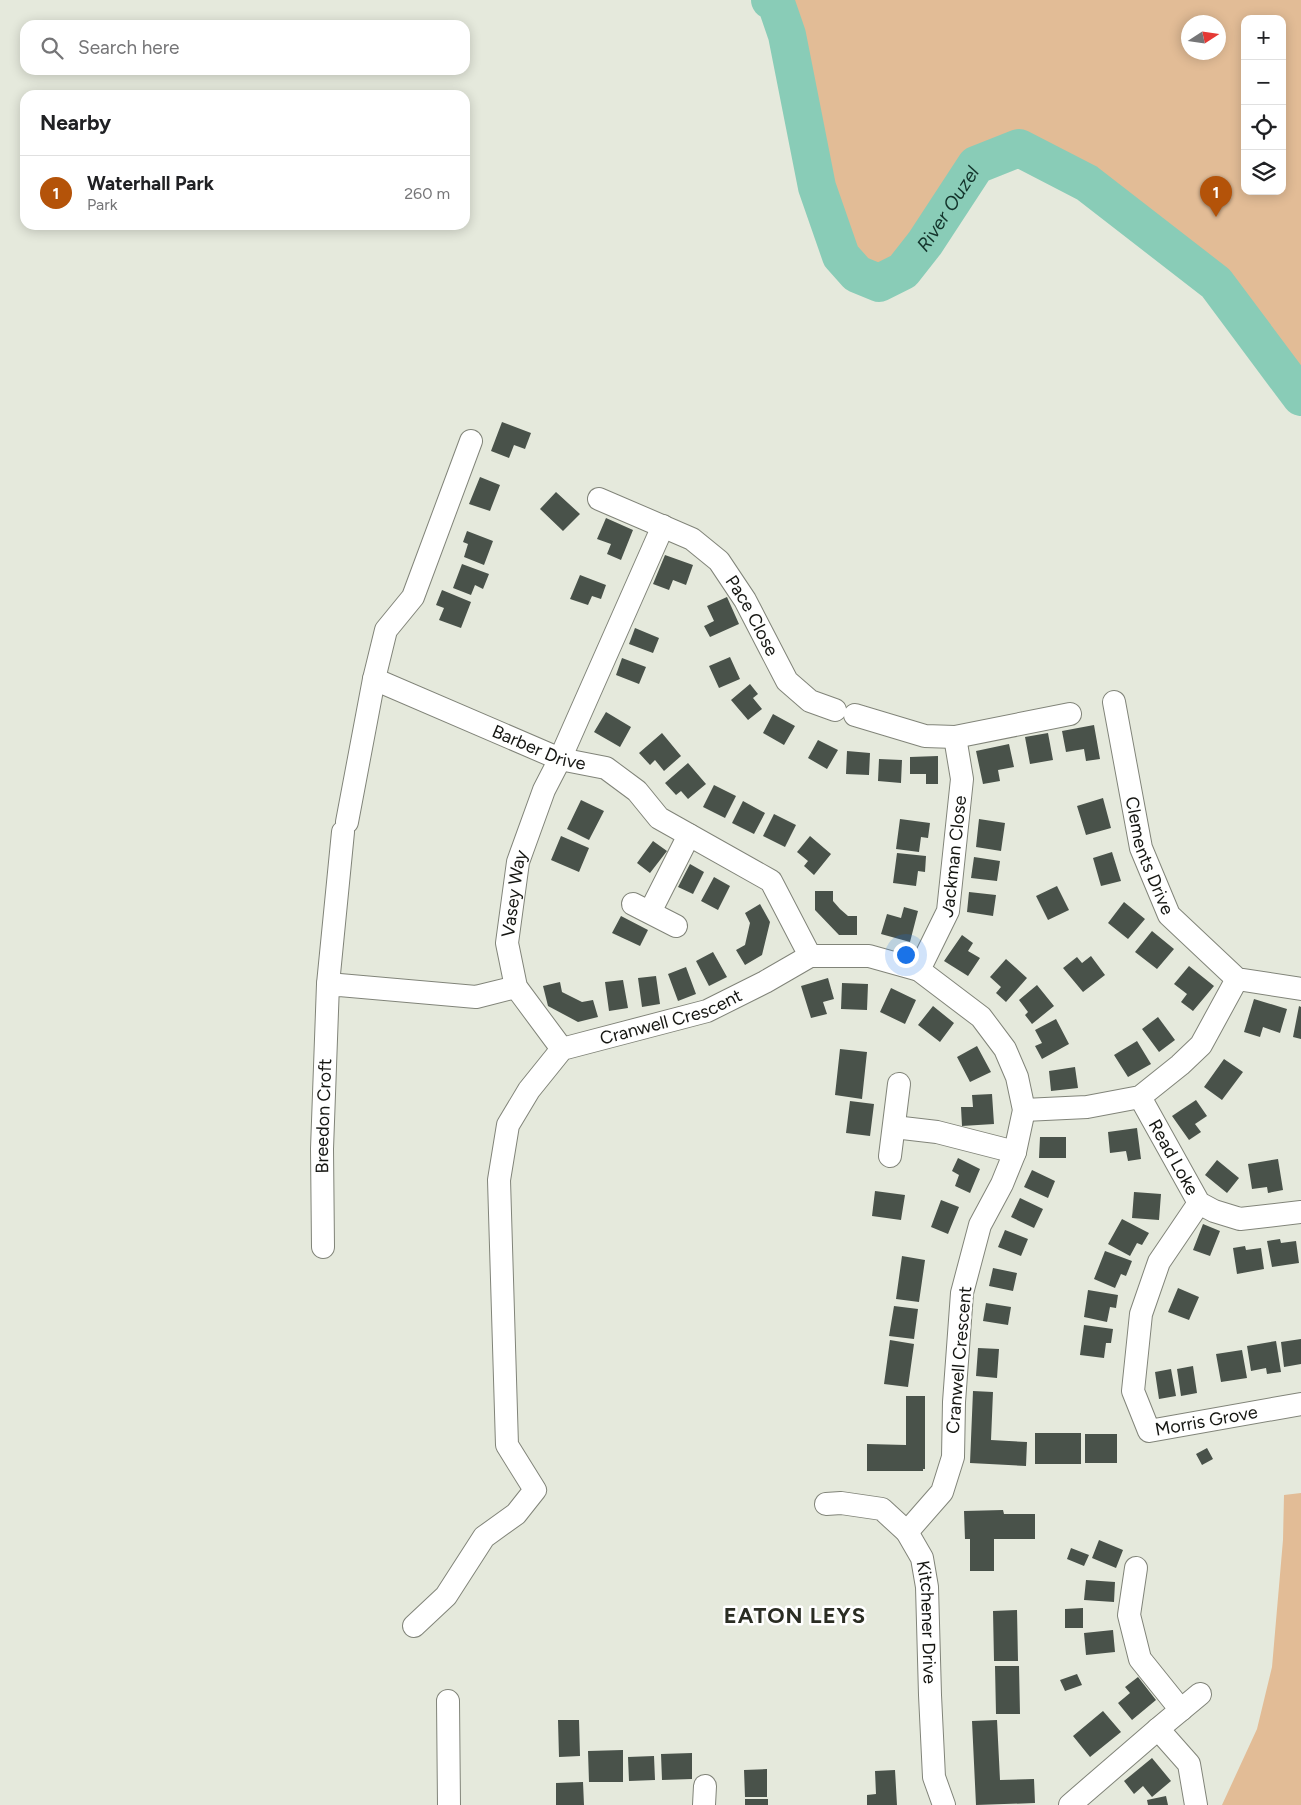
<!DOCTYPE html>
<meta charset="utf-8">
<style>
body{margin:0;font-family:Figtree,sans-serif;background:#f6f6f6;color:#202124}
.controls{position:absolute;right:15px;top:15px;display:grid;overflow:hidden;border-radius:10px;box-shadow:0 2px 12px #0003}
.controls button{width:45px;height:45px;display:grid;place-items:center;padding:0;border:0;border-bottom:1px solid #e0e0e0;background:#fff;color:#202124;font:25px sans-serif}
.compass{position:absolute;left:1181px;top:15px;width:45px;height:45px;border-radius:50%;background:#fff;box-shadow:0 2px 12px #0003;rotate:78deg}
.you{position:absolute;left:905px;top:954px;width:18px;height:18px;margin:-12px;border:4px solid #fff;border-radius:50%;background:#1a73e8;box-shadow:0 0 0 8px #1a73e833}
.badge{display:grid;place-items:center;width:32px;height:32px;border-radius:50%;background:#b45309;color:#fff;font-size:16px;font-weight:700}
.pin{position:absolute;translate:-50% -41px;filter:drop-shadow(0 1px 2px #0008)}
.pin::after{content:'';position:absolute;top:26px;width:18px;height:15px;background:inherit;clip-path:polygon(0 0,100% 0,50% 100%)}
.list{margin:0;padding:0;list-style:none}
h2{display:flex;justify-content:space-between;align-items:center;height:65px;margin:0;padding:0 20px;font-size:21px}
h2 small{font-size:16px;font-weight:400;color:#757577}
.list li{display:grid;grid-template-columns:32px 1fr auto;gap:15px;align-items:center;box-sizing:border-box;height:75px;padding:0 20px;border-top:1px solid #e0e0e0}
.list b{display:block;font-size:19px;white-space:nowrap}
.list p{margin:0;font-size:16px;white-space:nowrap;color:#757577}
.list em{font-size:16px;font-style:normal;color:#757577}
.icon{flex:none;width:28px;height:28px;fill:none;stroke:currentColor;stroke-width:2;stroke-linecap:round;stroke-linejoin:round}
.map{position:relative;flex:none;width:1301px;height:1805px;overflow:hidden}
.search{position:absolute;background:#fff;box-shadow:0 2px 12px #0003;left:20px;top:20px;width:450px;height:55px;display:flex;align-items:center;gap:12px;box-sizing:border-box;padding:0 18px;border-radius:15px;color:#757577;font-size:19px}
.panel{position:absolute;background:#fff;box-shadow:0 2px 12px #0003;left:20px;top:90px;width:450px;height:140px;border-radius:15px}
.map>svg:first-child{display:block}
.green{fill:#e2bc96;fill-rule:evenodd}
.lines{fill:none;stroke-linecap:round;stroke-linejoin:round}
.river{stroke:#89ccb7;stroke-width:38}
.building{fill:#49524a}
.minor-casing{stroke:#818479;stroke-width:24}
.minor{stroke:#fff;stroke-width:22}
.labels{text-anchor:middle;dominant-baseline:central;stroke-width:5;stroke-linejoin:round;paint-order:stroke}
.street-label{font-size:18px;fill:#151612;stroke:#fff}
.water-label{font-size:19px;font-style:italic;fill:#13332b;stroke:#fff}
.district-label{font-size:22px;font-weight:bold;letter-spacing:1px;fill:#2a2d23;stroke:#fff}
</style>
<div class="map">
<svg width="1301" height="1805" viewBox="0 0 1301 1805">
<rect width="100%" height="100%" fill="#e5e9dc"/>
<path class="green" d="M770 0H1301V397L1216 283 1087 183 1019 148 976 165 925 243 903 271 879 283 857 274 841 256 817 187 787 35 776 3ZM1245 19H1282V191H1245ZM1188 22H1218V52H1188Z
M1301 1493V1805H1222L1257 1729 1272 1667 1283 1540 1284 1495Z"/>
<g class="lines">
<path class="river" id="s1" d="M770 0 776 3 787 35 817 187 841 256 857 274 879 283 903 271 925 243 976 165 1019 148 1087 183 1216 283 1301 397"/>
</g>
<path class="building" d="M502 422 531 433 525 449 514 445 509 458 491 451Z
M480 477 500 485 490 511 469 504Z
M556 492 580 514 563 531 540 509Z
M606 518 633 530 621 560 607 554 611 544 597 539Z
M467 531 493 541 484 565 464 557 468 544 463 542Z
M665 555 693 565 686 585 673 580 669 590 653 584Z
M462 564 489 574 483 589 475 585 471 595 453 588Z
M580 575 606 585 601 599 592 596 588 605 570 599Z
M442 590 471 602 461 628 439 620 444 608 436 605Z
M727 597 739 624 710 637 704 626 714 621 707 606Z
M635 628 659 638 653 653 629 644Z
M730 657 740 679 719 688 709 666Z
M622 658 646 667 639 684 616 675Z
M750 684 758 694 753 698 762 709 748 720 731 700Z
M606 712 631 727 620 747 594 732Z
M773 714 795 726 784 745 763 733Z
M1094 725 1100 759 1086 761 1084 749 1066 752 1062 731Z
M662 733 681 756 664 771 655 760 650 765 639 753Z
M1048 733 1053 760 1030 764 1025 737Z
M818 740 838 750 827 769 808 758Z
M1009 744 1014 767 998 770 1000 781 983 784 976 751Z
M847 751 870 753 869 775 846 774Z
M938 756V784H926V774H910V757Z
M879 759 902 760 901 783 878 781Z
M688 763 706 784 688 799 681 791 676 795 665 783Z
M714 785 736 796 725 818 703 807Z
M1103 798 1111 828 1086 835 1077 806Z
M581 800 604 811 589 840 567 829Z
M743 801 765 813 754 834 732 823Z
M774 814 796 825 785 847 763 836Z
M900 819 930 823 928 838 921 837 919 852 896 849Z
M979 819 1005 823 1001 851 976 847Z
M561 836 589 848 579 872 551 860Z
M810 836 831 854 814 875 804 866 808 861 797 852Z
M653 841 667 851 650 873 637 863Z
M1112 852 1121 881 1101 886 1093 858Z
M897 853 926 856 925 872 918 871 916 886 893 883Z
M974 857 1000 861 997 881 971 878Z
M690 864 704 872 693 894 678 887Z
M714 877 730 886 718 910 701 901Z
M1057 886 1069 910 1048 920 1036 896Z
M815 891H833V901L840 909 848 916H857V935H839L815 910Z
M969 892 996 895 993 916 967 912Z
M1124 902 1145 919 1128 939 1108 923Z
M760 904 770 922 762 955 745 965 736 950 745 945 750 923 745 913Z
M904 907 918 911 910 942 881 934 887 914 901 918Z
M621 916 648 930 640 946 612 933Z
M1152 931 1174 949 1157 969 1135 952Z
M962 935 973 943 968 951 980 958 968 976 944 961Z
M713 952 727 977 709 986 696 961Z
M1091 956 1105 975 1083 992 1063 968 1077 957 1082 963Z
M1006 959 1027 978 1006 1002 996 993 1001 987 990 977Z
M1189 966 1214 986 1193 1011 1181 1002 1187 994 1174 984Z
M686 967 696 994 678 1001 668 974Z
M656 976 660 1004 642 1007 638 978Z
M828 978 834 999 823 1002 827 1014 811 1018 801 986Z
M623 980 628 1008 609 1011 605 982Z
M560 982 562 992 582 1002 593 1000 598 1017 578 1022 548 1006 543 986Z
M842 983 868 984 867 1010 841 1009Z
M1037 985 1054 1006 1032 1024 1025 1015 1028 1012 1019 1000Z
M891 988 916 1000 905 1024 880 1012Z
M1254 999 1287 1009 1280 1033 1263 1027 1260 1037 1244 1032Z
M933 1006 954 1023 940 1042 918 1025Z
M1299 1006 1301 1007V1039L1293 1037Z
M1158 1017 1175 1040 1159 1052 1142 1029Z
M1056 1019 1069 1044 1042 1059 1035 1046 1042 1043 1035 1030Z
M1137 1041 1151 1064 1128 1077 1114 1055Z
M977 1046 991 1072 970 1082 957 1057Z
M840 1049 867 1052 862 1099 835 1095Z
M1224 1059 1243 1072 1222 1100 1204 1087Z
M1075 1067 1078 1088 1051 1091 1049 1071Z
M992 1094 994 1124 962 1126 961 1107H973L972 1095Z
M1196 1100 1207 1116 1195 1124 1201 1132 1189 1140 1172 1116Z
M850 1101 874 1104 870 1136 846 1133Z
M1137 1128 1141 1159 1128 1161 1126 1151 1110 1153 1108 1132Z
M1040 1137H1066V1158H1039Z
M958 1158 980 1169 970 1193 955 1186 959 1175 952 1171Z
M1278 1159 1283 1190 1268 1193 1267 1187 1252 1189 1248 1164Z
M1217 1160 1239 1178 1227 1193 1205 1175Z
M1032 1170 1055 1181 1048 1198 1024 1187Z
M875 1191 905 1195 901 1220 872 1216Z
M1134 1192 1161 1194 1159 1220 1132 1218Z
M1020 1198 1043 1209 1034 1228 1011 1217Z
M941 1200 959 1207 948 1234 931 1227Z
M1122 1219 1149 1233 1142 1245 1137 1243 1130 1256 1108 1244Z
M1203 1224 1220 1231 1210 1256 1193 1250Z
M1005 1230 1028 1239 1021 1256 998 1247Z
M1280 1239 1281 1243 1296 1241 1299 1263 1272 1267 1267 1241Z
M1245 1246 1246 1250 1261 1248 1264 1269 1237 1274 1233 1248Z
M1105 1251 1132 1261 1126 1276 1121 1274 1115 1288 1094 1279Z
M902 1256 925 1260 919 1302 896 1299Z
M993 1268 1017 1273 1013 1291 989 1286Z
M1178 1288 1199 1297 1189 1320 1168 1312Z
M1088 1290 1118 1295 1116 1308 1110 1307 1107 1322 1084 1317Z
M986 1303 1011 1307 1008 1325 983 1321Z
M894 1306 918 1309 914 1339 889 1336Z
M1084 1325 1113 1329 1111 1343H1106L1104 1358 1080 1355Z
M1301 1339V1364L1284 1367 1281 1342Z
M890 1340 914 1344 908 1387 884 1384Z
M1276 1341 1281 1372 1267 1374 1266 1368 1251 1371 1247 1346Z
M978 1348 999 1349 997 1378 976 1376Z
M1242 1350 1247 1378 1221 1382 1216 1354Z
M1193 1366 1197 1393 1181 1396 1177 1369Z
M1171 1369 1176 1396 1159 1399 1155 1372Z
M973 1391 993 1392 991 1440 1027 1442 1026 1466 970 1463Z
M906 1396H925V1469H923V1471H867V1444L906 1445Z
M1035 1433H1081V1464H1035Z
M1085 1434H1117V1463H1085Z
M1207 1448 1213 1459 1202 1465 1196 1454Z
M1003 1510 1004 1514H1035V1539H994V1571H970V1539H965L964 1511Z
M1099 1540 1123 1550 1116 1568 1092 1558Z
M1071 1548 1089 1555 1084 1566 1067 1559Z
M1086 1580 1115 1582 1114 1602 1084 1600Z
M1083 1608V1628H1065V1609Z
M1017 1610 1018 1661H994L993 1611Z
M1113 1630 1115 1652 1086 1655 1084 1633Z
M995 1666H1019L1020 1714H996Z
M1077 1674 1082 1685 1065 1691 1060 1680Z
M1138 1677 1156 1700 1132 1720 1118 1703 1130 1693 1125 1687Z
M1103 1711 1121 1732 1090 1757 1073 1736Z
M558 1720H579L580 1756 559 1757Z
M997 1720 1000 1780 1034 1779 1035 1803 976 1805 972 1721Z
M623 1750V1782H589L588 1751Z
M692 1753V1779L662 1780 661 1754Z
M654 1756 655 1780 629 1781 628 1757Z
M1152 1758 1171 1781 1152 1797 1143 1786 1134 1794 1124 1781Z
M767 1769V1797H745L744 1770Z
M895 1770 897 1805H867V1795L876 1794 875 1771Z
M583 1782 584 1805H556V1783Z
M1166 1796 1168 1805H1148L1147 1800Z
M745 1799H768V1805H745Z"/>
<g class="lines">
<defs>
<g id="minor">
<path id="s2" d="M599 499 692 539 719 561 745 600 787 681 810 701 835 710"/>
<path id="s3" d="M374 679 560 759 606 768 637 791 659 818 771 881 810 956"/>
<path id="s4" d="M1114 702 1141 848 1169 915 1237 979 1301 989"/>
<path d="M855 715 925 736 955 737 1070 714"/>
<path d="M347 822 374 679 386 630 413 597 471 441"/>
<path d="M633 904 676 926"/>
<path d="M650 912 689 835"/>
<path id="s5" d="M919 970 948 911 962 779 955 737"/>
<path d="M328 984 343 832"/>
<path id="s6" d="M562 1049 516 987 507 943 518 862 544 790 560 759 663 526"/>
<path id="s7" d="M1140 1097 1199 1203 1214 1211 1240 1219 1301 1212"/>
<path d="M1024 1110 1087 1107 1140 1097 1180 1065 1201 1045 1237 979"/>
<path d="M894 1127 937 1132 1015 1152"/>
<path d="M890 1156 899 1084"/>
<path id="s8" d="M1199 1203 1159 1262 1141 1314 1133 1391 1149 1431 1301 1404"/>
<path id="s9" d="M323 1247 322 1149 328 984 476 997 516 987"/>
<path id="s10" d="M826 1504 841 1503 882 1509 907 1532 922 1558 927 1587 930 1695 934 1777 944 1805"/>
<path d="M1136 1568 1129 1615 1140 1659 1181 1710"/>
<path id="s11" d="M414 1626 446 1596 484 1537 516 1514 535 1490 507 1445 499 1180 508 1125 529 1090 562 1049 707 1011 765 982 810 956H869L919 970 981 1017 1005 1049 1017 1077 1024 1110 1015 1152 1002 1184 980 1225 962 1293 954 1402 953 1457 942 1492 907 1532"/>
<path d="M448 1701 449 1805"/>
<path d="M1158 1729 1189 1764 1196 1805"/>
<path d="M704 1805 705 1786"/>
<path d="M1070 1805 1158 1729 1200 1694"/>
</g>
</defs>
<use href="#minor" class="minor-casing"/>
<use href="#minor" class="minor"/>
</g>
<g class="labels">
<g class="street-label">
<text stroke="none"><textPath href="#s2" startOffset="200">Pace Close</textPath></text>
<text stroke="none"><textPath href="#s3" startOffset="179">Barber Drive</textPath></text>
<text stroke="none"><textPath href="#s4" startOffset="158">Clements Drive</textPath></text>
<text stroke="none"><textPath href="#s5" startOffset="121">Jackman Close</textPath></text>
<text stroke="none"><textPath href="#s6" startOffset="172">Vasey Way</textPath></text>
<text stroke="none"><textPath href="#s11" startOffset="765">Cranwell Crescent</textPath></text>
<text stroke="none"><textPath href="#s9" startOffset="131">Breedon Croft</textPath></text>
<text stroke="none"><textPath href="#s7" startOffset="69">Read Loke</textPath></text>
<text transform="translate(959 1360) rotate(-85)">Cranwell Crescent</text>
<text stroke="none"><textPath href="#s8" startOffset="305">Morris Grove</textPath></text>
<text stroke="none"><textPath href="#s10" startOffset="185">Kitchener Drive</textPath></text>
</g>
<g class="water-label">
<text stroke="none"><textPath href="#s1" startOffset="420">River Ouzel</textPath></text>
</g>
<g class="district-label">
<text x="795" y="1615">EATON LEYS</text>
</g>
</g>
</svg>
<div class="controls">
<button>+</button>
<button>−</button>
<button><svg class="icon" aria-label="locate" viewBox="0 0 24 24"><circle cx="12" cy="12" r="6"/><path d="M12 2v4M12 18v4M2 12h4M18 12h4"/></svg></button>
<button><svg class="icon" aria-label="layers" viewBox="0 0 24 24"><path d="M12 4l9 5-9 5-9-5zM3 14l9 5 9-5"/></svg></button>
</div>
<svg class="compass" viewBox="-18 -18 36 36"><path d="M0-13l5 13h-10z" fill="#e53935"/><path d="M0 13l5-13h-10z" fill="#757577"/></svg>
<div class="you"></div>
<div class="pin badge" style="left:1216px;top:217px">1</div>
<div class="search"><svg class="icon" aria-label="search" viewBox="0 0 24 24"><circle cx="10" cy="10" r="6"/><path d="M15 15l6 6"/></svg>Search here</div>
<section class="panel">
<h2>Nearby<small></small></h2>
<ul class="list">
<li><span class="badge">1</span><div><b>Waterhall Park</b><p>Park</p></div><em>260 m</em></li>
</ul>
</section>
</div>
